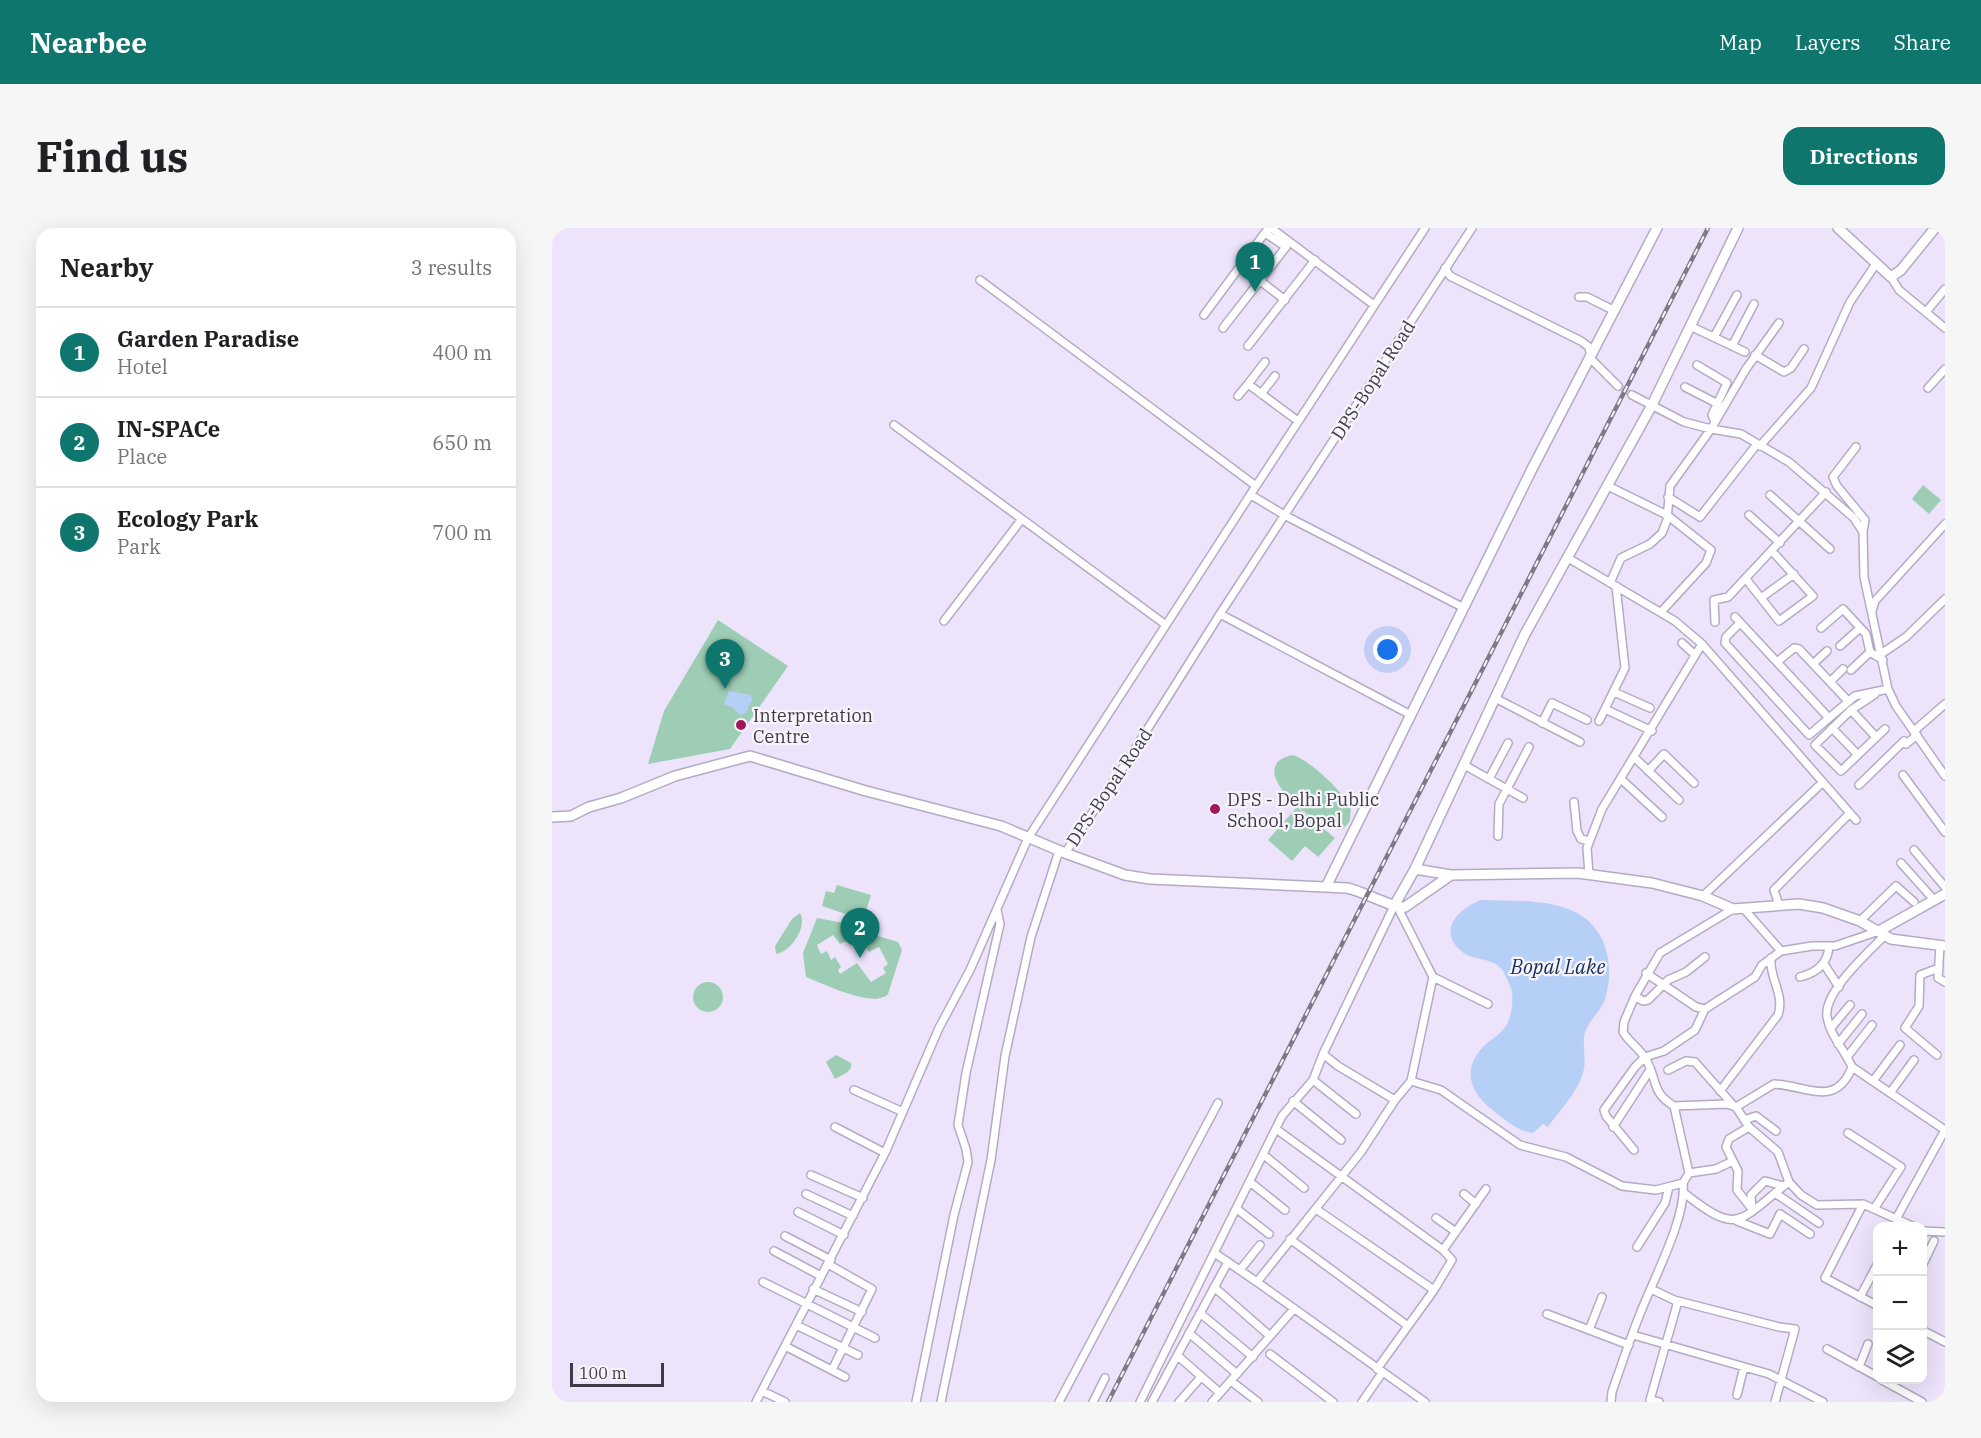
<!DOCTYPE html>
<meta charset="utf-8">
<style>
body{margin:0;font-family:"IBM Plex Serif",serif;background:#f6f6f6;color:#202124}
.controls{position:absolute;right:18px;bottom:18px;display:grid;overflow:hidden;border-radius:12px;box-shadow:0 6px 24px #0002}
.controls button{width:54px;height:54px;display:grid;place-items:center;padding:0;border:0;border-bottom:2px solid #e0e0e0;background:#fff;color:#202124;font:30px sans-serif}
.scale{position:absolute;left:18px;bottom:15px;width:94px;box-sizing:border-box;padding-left:6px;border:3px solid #3f3a46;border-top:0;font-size:16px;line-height:21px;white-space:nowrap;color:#3f3a46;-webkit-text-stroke:4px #f7f5fb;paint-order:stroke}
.you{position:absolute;left:836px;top:422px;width:21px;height:21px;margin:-15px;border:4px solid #fff;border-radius:50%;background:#1a73e8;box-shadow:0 0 0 9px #1a73e833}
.badge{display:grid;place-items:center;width:39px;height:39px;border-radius:50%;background:#0f766e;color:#fff;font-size:20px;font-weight:700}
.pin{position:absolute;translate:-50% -50px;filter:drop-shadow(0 2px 3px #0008)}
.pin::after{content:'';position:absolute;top:32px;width:21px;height:18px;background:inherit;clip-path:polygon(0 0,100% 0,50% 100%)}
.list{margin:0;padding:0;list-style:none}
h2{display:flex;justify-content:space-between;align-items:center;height:78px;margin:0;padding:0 24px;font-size:26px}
h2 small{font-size:20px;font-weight:400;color:#757577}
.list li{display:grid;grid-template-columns:39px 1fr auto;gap:18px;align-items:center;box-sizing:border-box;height:90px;padding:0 24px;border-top:2px solid #e0e0e0}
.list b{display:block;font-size:22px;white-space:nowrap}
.list p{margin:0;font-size:20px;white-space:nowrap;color:#757577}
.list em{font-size:20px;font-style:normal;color:#757577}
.icon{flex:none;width:33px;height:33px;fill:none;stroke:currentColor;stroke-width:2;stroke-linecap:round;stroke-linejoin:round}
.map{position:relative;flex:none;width:1393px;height:1174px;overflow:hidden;border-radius:18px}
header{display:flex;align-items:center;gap:36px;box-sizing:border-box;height:84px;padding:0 30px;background:#0f766e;color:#fff}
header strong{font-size:28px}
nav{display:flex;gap:33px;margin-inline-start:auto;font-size:21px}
.intro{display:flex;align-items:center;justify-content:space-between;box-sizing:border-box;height:144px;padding:0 36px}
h1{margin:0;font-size:42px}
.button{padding:15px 27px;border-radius:18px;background:#0f766e;color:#fff;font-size:21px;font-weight:700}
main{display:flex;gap:36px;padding:0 36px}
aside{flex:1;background:#fff;border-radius:18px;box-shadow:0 6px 24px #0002}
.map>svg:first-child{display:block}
.green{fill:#9dcdb4;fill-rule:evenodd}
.water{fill:#b6cff7}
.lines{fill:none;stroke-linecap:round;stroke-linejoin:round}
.minor-tunnel{stroke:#cac2d7;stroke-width:7;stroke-dasharray:7 3.5;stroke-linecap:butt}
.minor-casing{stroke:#b4aac5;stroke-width:10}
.tertiary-casing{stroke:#b4aac5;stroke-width:12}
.minor{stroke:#fff;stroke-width:7}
.tertiary{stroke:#fff;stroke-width:9}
.rail-casing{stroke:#7e7888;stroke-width:4.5}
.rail{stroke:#f7f5fb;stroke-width:2;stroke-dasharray:7;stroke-linecap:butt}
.poi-dot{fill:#a2165d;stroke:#f7f5fb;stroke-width:2}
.labels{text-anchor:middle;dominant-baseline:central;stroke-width:4.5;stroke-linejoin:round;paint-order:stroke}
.street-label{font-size:18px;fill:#3f3a46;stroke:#f7f5fb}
.poi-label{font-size:18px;fill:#3f3a46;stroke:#f7f5fb;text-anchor:start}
.water-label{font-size:20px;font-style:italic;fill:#122d5d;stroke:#f7f5fb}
</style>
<header>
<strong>Nearbee</strong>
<nav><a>Map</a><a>Layers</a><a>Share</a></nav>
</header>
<div class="intro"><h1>Find us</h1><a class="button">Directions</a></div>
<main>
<aside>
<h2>Nearby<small>3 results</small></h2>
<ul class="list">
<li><span class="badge">1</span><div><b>Garden Paradise</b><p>Hotel</p></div><em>400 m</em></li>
<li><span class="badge">2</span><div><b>IN-SPACe</b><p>Place</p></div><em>650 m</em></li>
<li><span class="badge">3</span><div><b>Ecology Park</b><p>Park</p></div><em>700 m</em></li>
</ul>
</aside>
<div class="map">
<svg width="1393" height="1174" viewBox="0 0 1393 1174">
<rect width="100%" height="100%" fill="#ede4fb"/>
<path class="green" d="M1371 257 1389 272 1377 286 1360 271Z
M166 392 236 438 178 521 96 536 112 483Z
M741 527C762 535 785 560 799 577L798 593 791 601C774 609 684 538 741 527Z
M745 579 783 610 766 629 753 618 740 633 716 612Z
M285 657 319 667 311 692 270 678 274 663 282 665Z
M248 685C256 698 239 724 224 726L223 718 240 691Z
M265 690 292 695 298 703 311 704 317 710 326 708 346 714 350 722 336 766C323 781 272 756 254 749L251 725ZM281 707 288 716 299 711H307L317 724 327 719 336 736 331 740 334 745 319 754 305 735 288 746 286 742 289 739 283 729 279 732 275 723 269 726 265 717Z
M141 769a15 15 0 1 1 30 0a15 15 0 1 1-30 0Z
M284 827 299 835C301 844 290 847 283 851L274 834Z"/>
<path class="water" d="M177 463 199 467 200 472 194 485 188 487 180 479 172 476Z
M929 672C956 673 990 671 1016 681 1053 694 1063 734 1054 768 1051 781 1038 791 1033 804 1030 815 1034 829 1032 841 1027 863 1009 881 996 899L991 896 981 905C964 903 951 890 938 880 916 862 911 839 932 818 940 810 950 806 955 796 960 786 961 775 960 764 959 758 952 744 948 739 938 730 919 732 909 723 885 702 907 680 929 672Z"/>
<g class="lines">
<path class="minor-tunnel" d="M1066 158 1080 167"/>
<defs>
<path id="minor" d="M719 0 822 77
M689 38 733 72
M893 40 898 48 1029 113 1037 119 1039 131 1066 158
M1339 49 1347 62 1393 100
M428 52 704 258 873 0
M1027 69H1035L1063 83
M1374 84 1393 61
M652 87 715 2
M1227 95 1194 141 1159 201 1189 206 1237 234 1302 290 1311 304 1312 349 1336 461 1344 478 1393 548
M1138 98 1193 124
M671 100 734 19 713 5
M1162 109 1185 67
M696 118 763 32
M1180 118 1202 76
M1203 127 1232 144 1239 140 1252 121
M713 134 696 156 746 193
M1145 137 1175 155 1160 187 1163 194
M1133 159 1166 176
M1376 160 1393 141
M709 166 723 148
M686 168 696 156
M342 197 614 397
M1208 218 1259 160 1298 74 1324 36
M1304 219 1281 249 1285 258 1313 292 1311 304
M1056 258 1115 287 1159 322 1154 335 1109 384
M699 267 734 288 912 380
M1218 267 1278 321
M1116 269 1148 289 1205 216
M1197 287 1228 315
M1016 330 1123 393 1150 416 1050 581 1035 620 1037 646
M1194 351 1227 393 1261 368 1220 323
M1058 355 1069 330 1098 316 1110 305 1115 292 1118 258 1159 201 1132 194 1080 167
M1209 370 1242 346
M1320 383 1323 373 1393 296
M668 386 857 486
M1183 389 1277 490
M392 393 469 292
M1163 394 1162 372 1176 369 1274 264
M1188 395 1174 409 1173 415 1257 507 1303 468 1336 461
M1269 400 1291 381 1314 406 1318 424 1331 432
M1130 415 1142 426
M1150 416 1304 592
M1288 418 1308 400
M1329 426 1354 409 1393 371
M1225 434 1242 420 1247 421 1296 473
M1261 436 1275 423
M1299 442 1318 424
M1278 454 1291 441
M1062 464 1098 480
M1323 466 1299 482 1263 517 1289 543 1333 501
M943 470 1028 514
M1053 481 1100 503
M1299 482 1324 509
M1047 493 1073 440 1064 358
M990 495 1000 475 1035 492
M1280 500 1306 527
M1362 503 1393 476
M1083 530 1127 572
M912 537 971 570
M1096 543 1112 526 1142 555
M1351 547 1393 604
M937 551 956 515
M1070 552 1110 589
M1307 557 1352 513 1354 516 1365 507
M1022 574 1025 603 1029 611 1037 613
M946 608 947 576 977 519
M1362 622 1393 659
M513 625 576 532 668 386 920 0
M1349 635 1382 672
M1151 668 1271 554
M1227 677 1222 662 1298 585
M842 678 771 826 786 838 843 872
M846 680 881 749 859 853 843 872 809 924 705 1054 873 1174
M1192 681 1229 723 1260 718H1283L1327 703
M1308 693 1344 658 1362 674
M1388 718 1386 750 1393 754
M1272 736 1287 759
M1094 745 1144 779 1153 781 1203 749 1210 737 1229 723
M881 749 936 776
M1248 749C1264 745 1276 736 1277 718
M1083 768 1091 773 1096 772 1116 752 1134 744 1153 729
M1279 800 1298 777
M1286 816 1310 786
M1385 827 1353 800 1367 778 1368 747 1387 740
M1295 829 1320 797
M1300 839 1393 902 1344 991
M1116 842 1134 833 1143 834 1181 877
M761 852 804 886
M859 853 889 862 968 917 1014 929 1070 958 1104 962 1131 955
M1321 853 1348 817
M302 862 351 884
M1168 863 1226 787C1233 766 1217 751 1219 730
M1338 865 1362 832
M741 873 789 912
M1122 878 1175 876 1184 879 1197 899 1226 924 1237 954 1249 967 1265 977 1311 976 1360 998
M1184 879 1222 856C1256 858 1284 880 1300 839 1293 822 1278 808 1275 789 1271 764 1317 724 1333 707
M1192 892 1204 888 1224 903
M283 899 333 925
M1061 899 1098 842
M1197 899 1177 911 1174 919 1186 943 1185 962 1200 981
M724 901 891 1022 900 1032 882 1062 825 1141
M1296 905 1349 939 1322 981
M1082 922 1054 888 1052 882 1083 839 1093 829 1112 823 1143 802 1153 781
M712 927 752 960
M1137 945 1164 941 1181 933
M259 947 311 970
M698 954 733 982
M1132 965C1188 1009 1186 993 1237 954
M1223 965 1267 995
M254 966 301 988
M912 966 924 976
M1311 976 1273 1050 1326 1078
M685 981 717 1006
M764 981 882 1062
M1200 981 1199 967 1213 953 1231 958
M246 984 292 1007
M884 990 904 1004
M1185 993 1218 1006 1228 986 1258 1006
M1370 1003 1393 1004
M233 1008 279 1032
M738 1011 856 1098
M1085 1019 1113 975 1117 959
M891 1022 934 961
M222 1023 269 1048
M664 1026 705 1054
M276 1036 320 1061 280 1142
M1370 1038 1382 1013
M688 1042 708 1017
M211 1054 323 1110
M662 1059 718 1108
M261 1061 310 1084
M1099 1061 1122 1072 1227 1099 1243 1101 1223 1174
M1308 1069 1326 1035
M648 1085 701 1129
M995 1086 1077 1117
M244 1097 306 1127
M1037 1102 1050 1069
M1370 1102 1393 1114
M637 1105 685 1146
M1081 1107 1217 1146 1271 1174
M233 1118 293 1149
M1275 1121 1326 1149
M718 1126 781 1174
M626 1128 668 1165
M1307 1139 1316 1116
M1330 1152 1370 1174
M679 1153 706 1174
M210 1163 233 1174
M1185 1167 1192 1139
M204 1174 333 925 387 800 418 742 476 610 704 258
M364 1174 402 987 416 934 414 921 406 897 414 845 448 696 445 682
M389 1174 439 932 453 828 479 709 507 623
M507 1174 666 875
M541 1174 553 1150
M588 1174 730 888 761 852 771 826
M600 1174 676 1034
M627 1174 649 1149
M660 1174 741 1082
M810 1174 830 1145
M1059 1174 1060 1164C1069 1138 1078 1111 1088 1086 1101 1052 1135 989 1131 955L1137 945 1122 878C1098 864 1106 850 1093 830 1087 820 1077 814 1071 804L1072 794 1083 768 1108 725 1181 681
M1107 1174 1098 1172 1126 1073"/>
<path id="tertiary" d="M1286 0 1339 49 1349 42 1383 0
M0 589 19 588 37 579 69 570 123 548 198 528 314 563 449 598 513 625 573 647 598 651 795 660C811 663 842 681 853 679L899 647 1026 645 1100 655 1151 668 1181 681 1247 676 1271 680 1308 693 1339 711 1393 718
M863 641 899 647
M774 659 981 239 1105 0
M842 678 863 641 973 406 1099 179 1186 0
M1327 703 1393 666"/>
</defs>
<use href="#minor" class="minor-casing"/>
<use href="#tertiary" class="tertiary-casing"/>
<use href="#minor" class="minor"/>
<use href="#tertiary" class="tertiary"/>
<defs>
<path id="rail" d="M556 1174 1156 0"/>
</defs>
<use href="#rail" class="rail-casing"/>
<use href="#rail" class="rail"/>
</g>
<g class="poi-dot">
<circle cx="189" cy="497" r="6"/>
<circle cx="663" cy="581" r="6"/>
</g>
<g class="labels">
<g class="street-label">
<text transform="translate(821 152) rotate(-57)">DPS-Bopal Road</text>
<text transform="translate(557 559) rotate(-56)">DPS-Bopal Road</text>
</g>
<g class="poi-label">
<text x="201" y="487">Interpretation<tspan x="201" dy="21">Centre</tspan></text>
<text x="675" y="571">DPS - Delhi Public<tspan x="675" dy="21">School, Bopal</tspan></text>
</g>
<g class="water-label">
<text x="1006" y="738">Bopal Lake</text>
</g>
</g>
</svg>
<div class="controls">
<button>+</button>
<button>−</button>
<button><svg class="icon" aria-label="layers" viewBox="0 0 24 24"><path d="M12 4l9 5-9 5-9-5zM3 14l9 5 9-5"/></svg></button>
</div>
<div class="scale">100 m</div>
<div class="you"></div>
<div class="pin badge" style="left:703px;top:64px">1</div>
<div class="pin badge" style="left:308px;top:730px">2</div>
<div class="pin badge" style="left:173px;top:461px">3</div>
</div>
</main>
